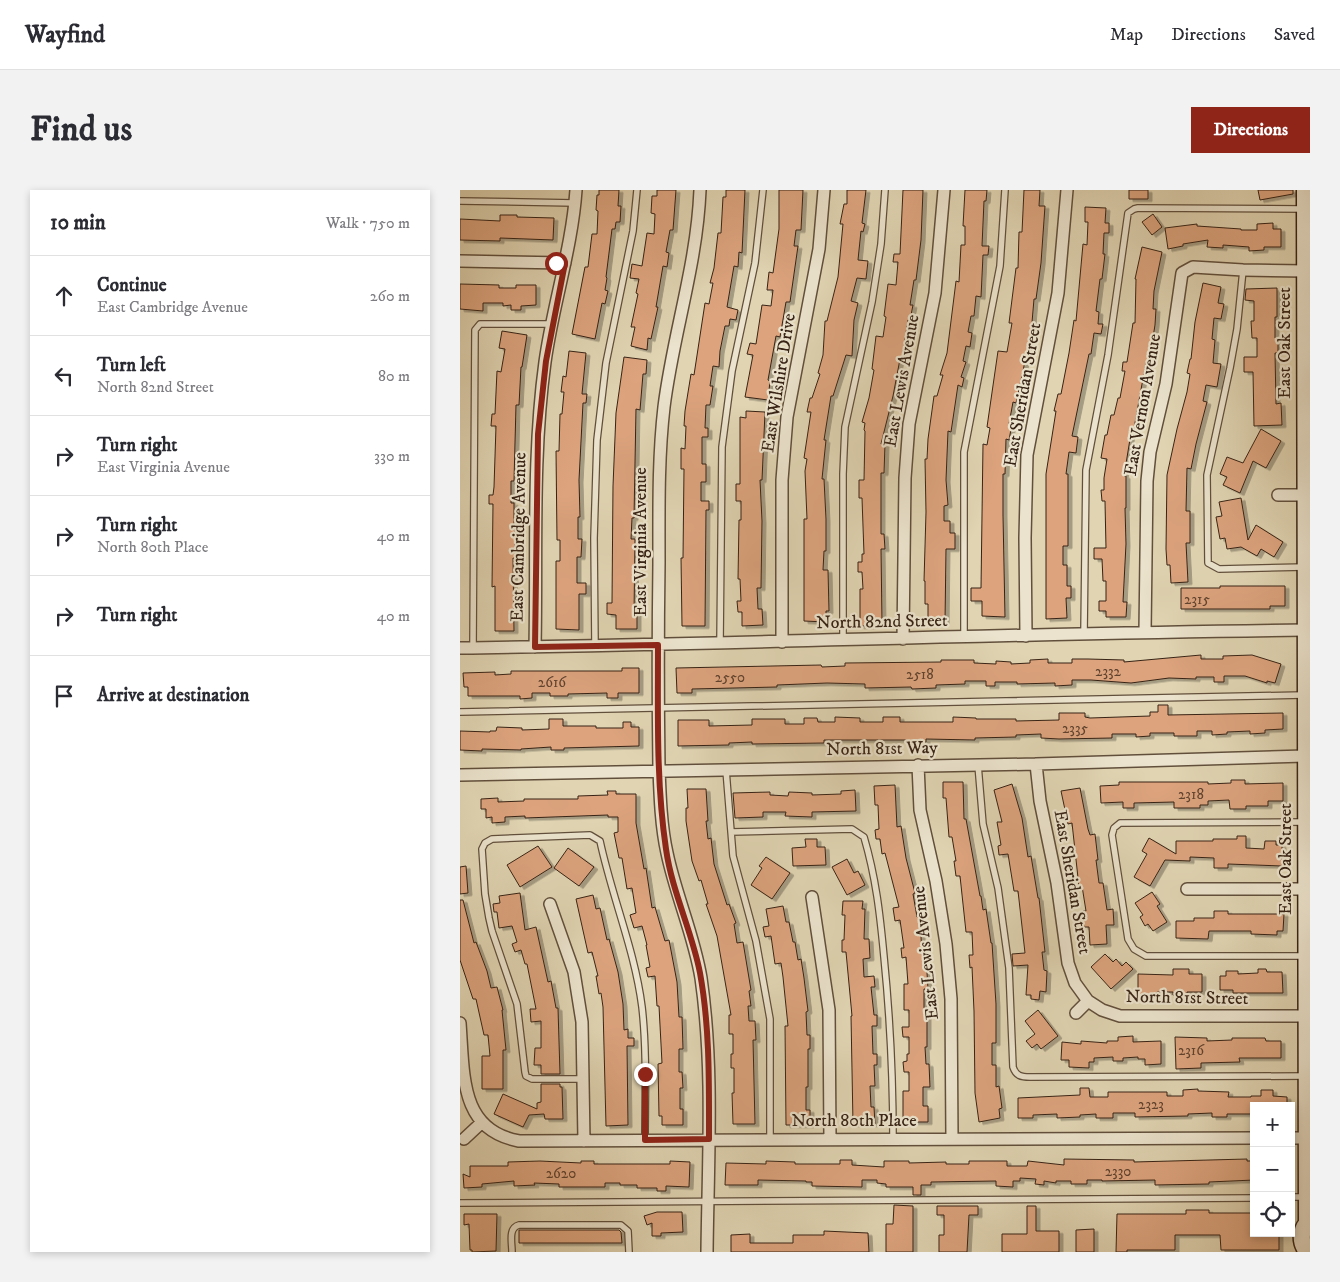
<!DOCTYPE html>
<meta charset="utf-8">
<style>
body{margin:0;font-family:"IM FELL DW Pica",serif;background:#f2f2f3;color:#2b2b33}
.controls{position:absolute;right:15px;bottom:15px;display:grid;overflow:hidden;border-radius:0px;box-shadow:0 2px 8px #0003}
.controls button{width:45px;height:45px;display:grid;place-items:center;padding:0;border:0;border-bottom:1px solid #e1e1e2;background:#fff;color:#2b2b33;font:25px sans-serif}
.stop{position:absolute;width:15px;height:15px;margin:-11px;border:4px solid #8f2418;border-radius:50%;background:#fff}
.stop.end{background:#8f2418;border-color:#fff;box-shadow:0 1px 5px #0008}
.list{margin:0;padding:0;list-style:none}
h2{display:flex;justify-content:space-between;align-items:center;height:65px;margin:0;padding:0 20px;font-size:21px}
h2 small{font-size:16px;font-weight:400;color:#7c7c81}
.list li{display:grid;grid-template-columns:32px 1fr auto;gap:15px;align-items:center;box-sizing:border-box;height:80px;padding:0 20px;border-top:1px solid #e1e1e2}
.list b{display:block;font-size:19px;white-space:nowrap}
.list p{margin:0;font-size:16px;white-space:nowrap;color:#7c7c81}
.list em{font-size:16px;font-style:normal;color:#7c7c81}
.icon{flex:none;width:28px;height:28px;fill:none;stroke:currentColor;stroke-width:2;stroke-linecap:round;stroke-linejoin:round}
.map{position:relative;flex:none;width:850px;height:1062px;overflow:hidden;border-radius:0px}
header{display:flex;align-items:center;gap:30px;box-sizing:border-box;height:70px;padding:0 25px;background:#fff;border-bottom:1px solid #e1e1e2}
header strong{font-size:24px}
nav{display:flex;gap:28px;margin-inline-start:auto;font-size:18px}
.intro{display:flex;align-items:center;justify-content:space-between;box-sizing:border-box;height:120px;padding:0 30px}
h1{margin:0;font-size:35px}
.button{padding:12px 22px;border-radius:0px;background:#8f2418;color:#fff;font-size:18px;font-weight:700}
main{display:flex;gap:30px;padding:0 30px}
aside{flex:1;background:#fff;border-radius:0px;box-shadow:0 2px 8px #0003}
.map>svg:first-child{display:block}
.building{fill:#dca37d;stroke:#372315;filter:url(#shadow)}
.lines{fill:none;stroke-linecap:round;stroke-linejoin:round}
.lane-casing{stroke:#614f3c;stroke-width:8}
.street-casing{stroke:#614f3c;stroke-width:14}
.secondary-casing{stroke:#372315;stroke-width:19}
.lane{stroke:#ebe3cd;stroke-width:5.5}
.street{stroke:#ebe3cd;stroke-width:11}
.secondary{stroke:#ebe3cd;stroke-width:16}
.route{stroke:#8f2418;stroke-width:6}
.labels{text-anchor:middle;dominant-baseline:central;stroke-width:4.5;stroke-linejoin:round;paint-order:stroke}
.number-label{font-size:15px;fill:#60432f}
.street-label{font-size:18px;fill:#372315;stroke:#ebe3cd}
</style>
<header>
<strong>Wayfind</strong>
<nav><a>Map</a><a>Directions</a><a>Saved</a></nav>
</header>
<div class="intro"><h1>Find us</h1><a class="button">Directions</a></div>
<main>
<aside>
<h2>10 min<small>Walk · 750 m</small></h2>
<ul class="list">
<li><svg class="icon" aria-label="ahead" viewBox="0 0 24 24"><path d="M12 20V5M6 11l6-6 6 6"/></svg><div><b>Continue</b><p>East Cambridge Avenue</p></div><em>260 m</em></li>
<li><svg class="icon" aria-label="left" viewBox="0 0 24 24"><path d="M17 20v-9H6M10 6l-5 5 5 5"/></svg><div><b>Turn left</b><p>North 82nd Street</p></div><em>80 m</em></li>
<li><svg class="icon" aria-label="right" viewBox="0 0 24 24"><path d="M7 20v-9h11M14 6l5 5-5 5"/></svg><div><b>Turn right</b><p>East Virginia Avenue</p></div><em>330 m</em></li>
<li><svg class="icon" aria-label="right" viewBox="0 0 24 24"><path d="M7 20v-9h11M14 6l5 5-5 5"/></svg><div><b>Turn right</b><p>North 80th Place</p></div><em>40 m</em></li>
<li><svg class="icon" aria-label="right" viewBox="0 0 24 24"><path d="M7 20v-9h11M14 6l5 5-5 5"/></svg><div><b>Turn right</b></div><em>40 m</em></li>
<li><svg class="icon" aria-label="arrive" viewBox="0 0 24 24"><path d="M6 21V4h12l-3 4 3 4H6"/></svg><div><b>Arrive at destination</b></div></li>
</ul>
</aside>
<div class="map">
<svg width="850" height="1062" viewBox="0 0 850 1062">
<defs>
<filter id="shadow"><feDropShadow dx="4" dy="2.5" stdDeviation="0" flood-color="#0004"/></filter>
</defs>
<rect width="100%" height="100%" fill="#e0d4b2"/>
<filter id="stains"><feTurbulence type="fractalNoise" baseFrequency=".004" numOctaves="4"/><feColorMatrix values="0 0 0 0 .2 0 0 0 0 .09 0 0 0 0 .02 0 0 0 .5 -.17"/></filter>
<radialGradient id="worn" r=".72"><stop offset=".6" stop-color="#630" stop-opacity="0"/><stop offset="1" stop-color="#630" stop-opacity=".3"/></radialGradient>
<path class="building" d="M139 0H159L158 16H161L160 32H156L155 39H152L146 87 147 88 145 100 148 101 145 114 142 113 135 149 112 144 125 77H128L132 44H137L138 21 136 20 137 5H139Z
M197 0H216L213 40H210L206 62 209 63 207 77 203 76 196 117H198L191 149 188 148 187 160 171 156 175 137H171L178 104 176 103 179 89 170 88 172 74 182 76 187 43 194 44 195 24 191 23 192 6H197Z
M266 0H285L282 63 279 62 278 77 274 76 267 117 278 120 276 130 270 129 269 136H265L260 161 259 177 253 176 250 196H253L250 215H246L245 238H248V247H242V274H246V292H241V311H249V320H246L245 436H222L221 368H223L224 279H221V258L225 259 226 236H224L225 221 231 184 234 185 245 113 249 114 253 93H250L254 78 258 43H261L263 7H266Z
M319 0H343L341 40H336L334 56H338L330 112H326L320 147 316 146 308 190 310 191 308 210 285 207 293 165 287 164 290 153 296 154 302 115 311 116 313 100H307L309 82 313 83 319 39Z
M387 0H406L402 33 405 34 403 42 401 41 398 70 408 71 406 89 397 88 391 111 398 113 394 130 392 166 386 165 373 206H371L364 250H366L362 289H364L366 329V361H364L363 380H368L369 421H366V432L344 431V329H347L345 281 347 269 344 268 351 222H347L350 208H352L360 184 358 183 363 165 365 131H367L378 87 383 34H380L384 14H387Z
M443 0H463L461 50 456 90H454L450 115H453L450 130H448L442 169H440L433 206 421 254H425L424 283H421V344H424L425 359H421L422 433H412V436H400V399H403L402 382H398V372H402V364H404L402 308H399V290H404L405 241 404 240 405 233 402 232 409 208 414 180 412 179 416 146 423 147 426 127 424 126 428 94 436 95 438 72H433L434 64H440Z
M505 0H527L526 11H524L522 56H529L528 65H523L521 107 516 106 514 126H511L508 142 512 143 510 157 506 156 503 171 506 172 501 187 504 188 502 197 498 195 491 242 488 241 486 290 488 315 484 316V331H490V343H495V359H486L485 432H468V414H465V391H464L466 322 465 269H467L468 249 474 206H477L483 185H480L487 163 496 91 499 92 501 55H505V36H503Z
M564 0H580L579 16H585L581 73 576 109H574L571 144 556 213 553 212 549 234H552L549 250 546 249 545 284H543V325L545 427 522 426V411H511V398H521L523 254 527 255 530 238 527 237 538 161 547 162 552 133H549L556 78H558L559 42H562Z
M669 0H688V9H669Z
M798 0H833V4L800 10Z
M625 17 646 18 645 33H649V43H644L643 64H645L642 89H640L636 121 639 122 638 134H643L641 144 634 143 631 164H629L612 246 618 247 616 263 609 262 606 284H608V356H603V375H607V396H611V408H606L607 428 586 429V284L596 221H594L598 204H601L609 163 614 130 616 131 623 54 627 55 628 32H625Z
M693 24 702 37 692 45 682 32Z
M40 25H57V27L94 28 93 50 40 48V51L0 50V29L40 31Z
M813 33V39H821V57H804V60L789 61V57L763 55V58L747 57 748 50 723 54V56L708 59 705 38 737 34V36L781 39V40H797V34Z
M682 57 702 62 694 101 693 119H696L695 135 689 172H686L673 244 671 243 664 286H666V318H665L666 354 663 412H667L666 427H646V421H639V411H646V391H643L642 369H634V358H646L645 311H642L641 300H644V288L647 269 641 268 645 245H647L651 225H654L658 208H660L665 181H662L663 172H667L673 133H675L676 89H675Z
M743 93 761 97 758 113 764 114 761 129 754 128 752 149 755 150 753 173 761 174 757 197 746 195 743 211 747 212 736 254 731 279 727 278 726 321H730V353H726L728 392 711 393 710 375H707L706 359 707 285 717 239 727 202 730 184 727 183 730 169H731L735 132Z
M0 94 39 95V98H56V95H76V115L61 116V120H51V115L43 116V113H23V121L0 119Z
M817 98V127H815V148H818V163H815L816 214 821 213 822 235 794 236 793 182H784V167H797V148H792L791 131H794V111L785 110 786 99Z
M42 141 67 145 62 177H61L59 215H56L54 291H51V313H54V336H55V368H53L54 441H35V396L32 397 33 314H29V305H33L34 297 36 236H31L32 224H35L37 181 41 182 45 159 39 158Z
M109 161 126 163 122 204H127L126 213H123L119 290 120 327H118V349H122L121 367H117V393H126V404H119V440L96 439V371H100V350H97L96 261H99L100 224H102L104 202H101L103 186 106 187Z
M164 167 187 170 186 184H183L180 220 176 219 174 328H172L171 349H175L174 423H177V439H156V425L147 424V413H152L153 296 156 223Z
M286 221 305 222 302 290H300L302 331 301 398H297L298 419H302L303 435 282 436V422H278L277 411H281L280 389H278L279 330H281V311H276V294H280V227L286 228Z
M801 239 821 251 806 278 793 271 780 303 763 295 767 287 760 284 767 267 783 273Z
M781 308 788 350 796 335 823 352 814 367 801 359 797 366 781 357 767 359 765 348 760 349 756 327 762 326 759 312Z
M760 396H825V416H810V419H721V398H760Z
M741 465V469H763V466L792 465 821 474 815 493 807 491V493L785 486H764V492H754V487H736V489L709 488 671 493 631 490H612V495L595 496V493L557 494V492H535V496H526V491H505V494L476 495V498L452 499 451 497 405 498V494L367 493 317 495V497L232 499V503H217L216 478 361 475 362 477 385 476V473L481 472V470H514V473L536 474V471L551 472V474L570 473V470L588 469V473H612V469H628L664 470V472Z
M162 478H179V503H158V508H147V503L108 504V506H90V503H72V508L60 509V506H8V497H4L3 483 35 482V485L51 484V481H162Z
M698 515H708V525L823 523V539L805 540V543L790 544V541L767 542V544L752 545V541H737V546H714V543H690V546L676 547V544H652V548L599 549 581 548V544L556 545V547L515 548V550L466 549V552H446V550H364V553L292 554V552L269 553V555L218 556V530H249V536L292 535V529H325V534H344V528H357L358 532H375V527L400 528V532H423V527H440V532H493V527L516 528V529H556V531L599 530V523H625V527L630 528 690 526V522H698Z
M89 529H103V536H136V538H163V532H171V537H179V556L104 558V560H91V557L61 559V560L22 559V561L0 560V541L30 542V541H36L37 537 62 538V540L89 539Z
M771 590H785V594L823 593V611H808V616H786V619H770L769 610 748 611V615H740V618H714V612L674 613V618H663V612L641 613 640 596 659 595V592H748V594L771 593Z
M483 592H503L504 629H506L520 706H521L523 720 526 719 531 753H532L536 814V853H532V875H536V897L539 896 542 918 539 919 540 928 519 932 515 903 514 821 512 777 510 778 509 765H513L512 742H506L500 686H496L494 671H496L492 647H489L486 608H483Z
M552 594 562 628 568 667 571 666 578 708H579L585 762H582L584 780 587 781 586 802 580 801 579 810 571 809V805H566L568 775 553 776 552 764 565 763 558 701H554L548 664 539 665 538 656 541 655 537 632H542L534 600Z
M435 595 437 637 441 636 446 668 455 703 453 704 457 727H460L462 766H466L468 799H464V825H467V857H465L466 874H469L470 897H463V916H468V932H443V901H449V882H444L443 872 447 871V864H449V847H443L442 837H449V820H444V794H448L446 767 442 768 441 758H444L440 730 435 731 433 718 439 717 425 663 422 664 420 649H416L415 640 419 639 418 615H415L414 596Z
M620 598 628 639 630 645 635 644 638 670H636L639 693H643L647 720 653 719 654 735H646L647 754 630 755 629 737H624L623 721H626L622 696 619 697 612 633 608 634 601 601Z
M227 599H246L248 631H246L248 649 251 648 254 674 267 715 269 714 276 733 274 734 277 753 283 752 291 800 289 801 291 816H288L289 831H295L296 850H293L295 934H273L272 903H274V878H271V864H273V844H269V825H271L257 746 246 714H248L241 690 239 691 232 671 226 631V618H228Z
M395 600 396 621 352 622V627L325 626 326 622H303V627L275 628 273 603 310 602V605L328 606 329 602 352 603V605L381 604V601Z
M147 601H156V604H176V633L184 679 186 678 192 718 195 717 205 751 209 750 217 792 219 827H222L223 859H219V882H222L223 898H220V919H223V935H202V926H199L198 874 202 873 199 816H197L195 786 188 787 186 778 190 777 186 755H187L182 736 174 738 170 725 176 723 172 698 167 699 162 668H159L154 643 158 642V627H148V625L65 628V626L45 627V632L32 633V627L26 628V619H21V609L38 608V612L64 611V609H118V606L148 605Z
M777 646H786V658L804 659 805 651H816V655H822V676L768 674V678H754V668L730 667V671L705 670 690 696 674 687 687 664 682 661 689 648 716 664V651H753V649H777Z
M345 649H357V657H365L366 675 333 676 332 658 346 657Z
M78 656 92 677 60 697 47 675Z
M108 658 134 677 119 696 94 678Z
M306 667 330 683 312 709 291 695 302 678 299 676Z
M387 669 394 683 398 681 405 695 387 705 372 677Z
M6 676 8 703 0 704V677Z
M692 702 700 714 697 716 707 732 693 741 688 734 685 736 680 727 683 725 675 713Z
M60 703 65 740 76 737 88 792 91 791 96 818H98L100 884H81V875H74L75 858H81V831L71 832 70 819H76L67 774H65L61 760 55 762 52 754 57 752 52 736 39 738 37 722H34L33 714 40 713 39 706Z
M133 705 136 719 140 718 147 750 149 749 158 782 163 814 164 840 168 839V848H174V856H167L168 935 146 936 143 817 141 803 139 804 136 786H138L132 762 128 763 116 709Z
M0 710H3L14 753 16 752 27 781 31 798 37 797 43 820H42L46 860H43V899H22V866H30L28 845H24L16 809H13L0 770Z
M383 711H403L402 719H405L404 749H409L410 768 403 769 404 787 414 786 415 797H411L414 825H417V836H412L413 864H417V875H414L415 896H410L411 917H414L415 934H393L391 826H392L386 762H382V750H384L385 725H382Z
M323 716 326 732H329L333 752H335L338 770 341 769 344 788 348 821 346 822 347 845H350V859H348V897H346V920H350V935H326L325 836H328L323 787 321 773 315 774 311 746 305 747 303 737 309 736 306 719Z
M754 721H768V724H824L823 741H817V745L791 744V741H749L748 749 716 748V731H734V728H754Z
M645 764 653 772 656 769 662 776 666 772 673 779 651 799 631 777Z
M713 779H729V784H742V802H727V805H713V802H697V806L678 805V784L713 785Z
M798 779H806L807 782H822L823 803H773V800H760V786H766V781H778V784L798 783Z
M578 820 598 846 581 859 577 854 572 858 566 851 575 844 565 831Z
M673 846V852L701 851V874L685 875V869H678V867L663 868V871H653V867L634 868V872H629V878L609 877V870H601L602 852 621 854V851L647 853V851H658V847Z
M715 847 747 848V851L772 850V848H805L806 851H821V868H779L780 872 741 873V878L716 879Z
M81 894H100V897H102L103 929H85L84 924 69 925 63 937 34 924 43 904 77 919V913L81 912Z
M620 898H629L630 907H648V902H707V906H723V900L738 899V901L769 902 768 907H791V906H801V900H813V906L827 907V916H794V924H767V927H752V923L728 924V926L675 927V923H653V928H636V924L620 925V927L597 928V924L573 925V928H558V908L620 905Z
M604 969 674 970V972L787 969V971H794V990L749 992V994L695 995V990L642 991V990H627V994H611V991H596V993L584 991V995L575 994 576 989 560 988V991H553V997L536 996V991L471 992V995H461V1005H453V997H426V994L417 993V990H402V997L352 996V992H346V991L298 990V995H265L266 973 306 974V971L335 972V974H380V970H392V975L424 977V971H449V973L486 972V974H509V971H547V976H567L568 971 604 975Z
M80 971 121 973V971H134V974H210V971L230 972 229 997 206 996V1001H197V998H177V995H160V993H145V997H99V994L74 993 75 995 54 996V991L22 994V997L4 998 3 984 10 987V976H48V972Z
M434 1015 453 1016V1062H426V1034H433Z
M477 1016H518V1025H509L507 1062H479V1045H484V1025H477Z
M567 1016H576V1041H599V1062H542V1044H567Z
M726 1020H749V1023H794V1043H819V1060H761L760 1045H715V1060H667V1062H656L657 1024H726Z
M197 1022H222L223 1042 201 1043V1046H192V1033L187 1035 184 1026Z
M4 1024H37L36 1061 12 1062V1060H10L9 1034 4 1035Z
M634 1039V1062H616V1040Z
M59 1040H159L161 1042 162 1053H59Z
M364 1041 408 1043 409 1062H271V1045L290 1044V1053H333V1045H364Z"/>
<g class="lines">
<defs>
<path id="lane" d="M0 11 115 13
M783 80 777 139 770 178 747 285 748 373 759 379 845 377
M624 444 626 280 648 165 668 23 674 19 678 18 843 19
M504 447V262L540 76 545 0
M383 450V284L385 237 412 112 421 54 425 0
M260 453 262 257 272 181 295 73 303 0
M135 456 134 348 137 250 146 173 173 41 177 0
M13 458 15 140 20 134H93
M0 522 843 505
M518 575 523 634 538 698 549 778 553 877C556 886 561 887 570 887L846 886
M266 580 273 666 296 751 310 829V949
M271 642 392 639 404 647C416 688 420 724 424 767 430 827 433 888 433 949
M844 766H686L674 759 668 749 652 645 654 638 660 633 845 632
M123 889H72L66 886 65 882 57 814 32 741 29 728 25 704 22 659 25 653 32 649 130 645 140 651C152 707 175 761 182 817 187 861 185 906 185 950
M831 1007H845
M0 1013 794 1008
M52 1062C52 1052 48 1038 59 1035H161L168 1041 169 1062"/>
<path id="street" d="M240 0C237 75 213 144 204 217 198 269 199 321 199 373 198 441 198 510 199 578 200 606 201 636 207 663 216 706 234 745 241 788 254 878 248 971 247 1062
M0 71 105 73
M818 305H845
M685 442 687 291 690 262 706 194 722 83 733 77 783 80 845 81
M566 446 565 348 567 265 598 103 607 0
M443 449 445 288 449 234 475 103 484 0
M322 452V290L327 227 359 59 364 0
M75 457C77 362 72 267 85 172 93 114 112 58 116 0
M0 458C282 454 564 443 845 440
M576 574 580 611 597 693 608 773 615 793 628 811 642 820 660 826H846
M458 575 460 620 476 691 486 754 491 809 492 949
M0 585 576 574 845 566
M727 699H846
M352 707 369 820 370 949
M90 714 114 782 122 832 124 951
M616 823 628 811
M0 833C4 887 0 940 59 951L794 948
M831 948H846
M4 949 19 935"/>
<path id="secondary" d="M845 0 847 1033C840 1042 840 1052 847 1062"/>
</defs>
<use href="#lane" class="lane-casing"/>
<use href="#street" class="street-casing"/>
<use href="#secondary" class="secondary-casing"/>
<use href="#lane" class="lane"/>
<use href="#street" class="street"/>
<use href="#secondary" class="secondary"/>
</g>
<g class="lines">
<path class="route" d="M96 73H105L86 171 78 244 75 457 198 455C198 523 196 592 206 659 212 702 232 741 240 783 250 838 249 894 249 949L185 950V884"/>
</g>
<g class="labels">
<g class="number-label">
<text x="737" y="409">2315</text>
<text x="648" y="481">2332</text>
<text x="460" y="484">2518</text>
<text x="270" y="487">2550</text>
<text x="92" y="492">2616</text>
<text x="615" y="538">2335</text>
<text x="731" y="604">2318</text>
<text x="731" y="860">2316</text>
<text x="691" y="914">2323</text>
<text x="658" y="981">2330</text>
<text x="101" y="983">2620</text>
</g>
<g class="street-label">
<text transform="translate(825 153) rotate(-90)">East Oak Street</text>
<text transform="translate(442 191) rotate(-80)">East Lewis Avenue</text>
<text transform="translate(319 193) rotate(-81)">East Wilshire Drive</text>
<text transform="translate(563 205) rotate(-80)">East Sheridan Street</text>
<text transform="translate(683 215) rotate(-80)">East Vernon Avenue</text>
<text transform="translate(59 347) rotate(-89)">East Cambridge Avenue</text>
<text transform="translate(181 352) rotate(-90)">East Virginia Avenue</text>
<text transform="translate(422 432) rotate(-1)">North 82nd Street</text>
<text transform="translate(422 559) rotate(-1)">North 81st Way</text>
<text transform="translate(826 669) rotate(-90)">East Oak Street</text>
<text transform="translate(612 692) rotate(80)">East Sheridan Street</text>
<text transform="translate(466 763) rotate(-96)">East Lewis Avenue</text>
<text transform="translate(727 808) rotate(1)">North 81st Street</text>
<text x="394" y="931">North 80th Place</text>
</g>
</g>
<rect width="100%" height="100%" filter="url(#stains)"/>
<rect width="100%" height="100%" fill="url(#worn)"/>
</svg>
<div class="controls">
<button>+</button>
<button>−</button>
<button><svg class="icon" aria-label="locate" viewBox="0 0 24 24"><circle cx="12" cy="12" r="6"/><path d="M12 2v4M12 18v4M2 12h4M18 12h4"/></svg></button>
</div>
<div class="stop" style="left:96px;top:73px"></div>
<div class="stop end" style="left:185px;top:884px"></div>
</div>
</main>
